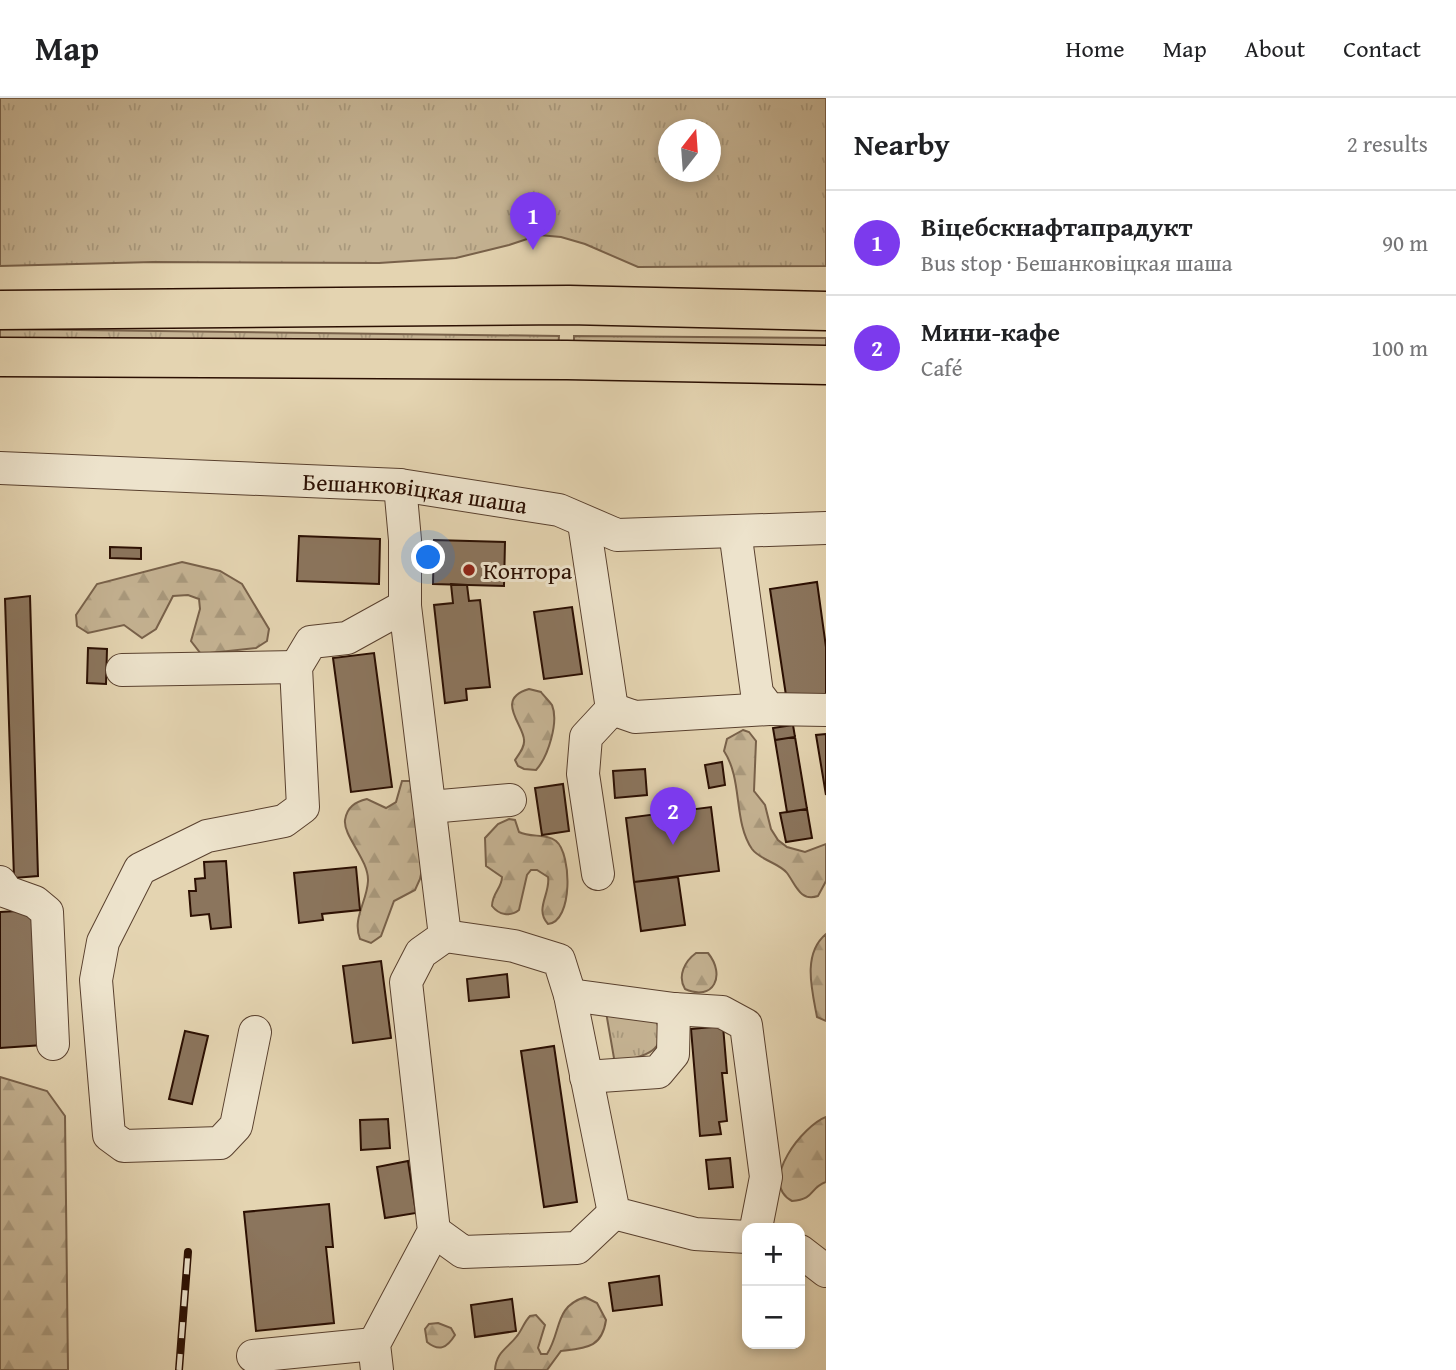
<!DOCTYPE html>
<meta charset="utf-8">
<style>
body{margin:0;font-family:"Gentium Book Plus",serif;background:#f2f2f2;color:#202124}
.controls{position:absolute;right:21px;bottom:21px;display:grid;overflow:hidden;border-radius:14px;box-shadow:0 4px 10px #0003}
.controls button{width:63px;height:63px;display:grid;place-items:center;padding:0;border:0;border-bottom:2px solid #e0e0e0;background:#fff;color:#202124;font:35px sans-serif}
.compass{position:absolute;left:658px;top:21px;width:63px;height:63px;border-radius:50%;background:#fff;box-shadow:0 4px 10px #0003;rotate:17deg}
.you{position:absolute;left:429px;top:460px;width:24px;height:24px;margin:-18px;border:5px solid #fff;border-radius:50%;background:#1a73e8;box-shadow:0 0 0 10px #1a73e833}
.badge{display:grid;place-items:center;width:46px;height:46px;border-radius:50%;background:#7c3aed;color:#fff;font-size:23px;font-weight:700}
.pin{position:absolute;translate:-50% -58px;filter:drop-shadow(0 2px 4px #0008)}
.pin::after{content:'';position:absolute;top:37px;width:24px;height:21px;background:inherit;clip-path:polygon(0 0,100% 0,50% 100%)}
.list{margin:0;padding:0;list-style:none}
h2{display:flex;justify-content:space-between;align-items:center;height:91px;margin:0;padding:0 28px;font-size:30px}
h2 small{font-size:23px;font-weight:400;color:#757577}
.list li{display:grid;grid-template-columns:46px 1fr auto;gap:21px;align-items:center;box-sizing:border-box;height:105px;padding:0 28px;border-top:2px solid #e0e0e0}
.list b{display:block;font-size:26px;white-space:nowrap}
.list p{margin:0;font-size:23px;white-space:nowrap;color:#757577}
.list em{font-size:23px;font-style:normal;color:#757577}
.map{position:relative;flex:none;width:826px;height:1272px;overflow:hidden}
header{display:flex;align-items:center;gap:42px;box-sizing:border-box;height:98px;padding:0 35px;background:#fff;border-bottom:2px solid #e0e0e0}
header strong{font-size:33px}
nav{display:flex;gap:38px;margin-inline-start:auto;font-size:24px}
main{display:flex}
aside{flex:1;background:#fff}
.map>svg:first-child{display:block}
.grass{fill:url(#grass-tufts);stroke:#78614a;stroke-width:2;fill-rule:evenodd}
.forest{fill:url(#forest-firs);stroke:#78614a;stroke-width:2}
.building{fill:#8b755d;stroke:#2b0f02;stroke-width:2}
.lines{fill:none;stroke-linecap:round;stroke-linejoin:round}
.minor-casing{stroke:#59402e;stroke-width:34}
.major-casing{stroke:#2b0f02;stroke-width:41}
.minor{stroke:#ede3cc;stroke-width:32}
.major{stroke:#e4d4b1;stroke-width:38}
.rail-casing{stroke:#2b0f02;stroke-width:8}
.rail{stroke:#ede3cc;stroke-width:5;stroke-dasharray:16;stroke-linecap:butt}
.poi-dot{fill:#8f2418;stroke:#ede3cc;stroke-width:2.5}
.labels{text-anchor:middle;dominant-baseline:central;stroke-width:6;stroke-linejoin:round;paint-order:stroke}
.street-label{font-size:24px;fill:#2b0f02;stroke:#ede3cc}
.poi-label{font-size:24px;fill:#2b0f02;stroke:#ede3cc;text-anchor:start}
</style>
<header>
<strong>Map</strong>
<nav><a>Home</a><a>Map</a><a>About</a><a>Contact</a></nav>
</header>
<main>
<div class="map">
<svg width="826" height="1272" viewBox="0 0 826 1272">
<defs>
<pattern id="grass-tufts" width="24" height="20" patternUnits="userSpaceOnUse" patternTransform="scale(1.75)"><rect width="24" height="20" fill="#c5b393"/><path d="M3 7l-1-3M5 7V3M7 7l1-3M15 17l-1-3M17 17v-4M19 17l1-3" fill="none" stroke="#a9997d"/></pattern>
<pattern id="forest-firs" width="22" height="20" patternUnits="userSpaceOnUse" patternTransform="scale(1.75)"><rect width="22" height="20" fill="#c5b393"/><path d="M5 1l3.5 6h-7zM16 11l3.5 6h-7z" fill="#a9997d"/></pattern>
</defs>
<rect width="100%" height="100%" fill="#e4d4b1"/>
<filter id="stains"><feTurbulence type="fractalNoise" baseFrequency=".00286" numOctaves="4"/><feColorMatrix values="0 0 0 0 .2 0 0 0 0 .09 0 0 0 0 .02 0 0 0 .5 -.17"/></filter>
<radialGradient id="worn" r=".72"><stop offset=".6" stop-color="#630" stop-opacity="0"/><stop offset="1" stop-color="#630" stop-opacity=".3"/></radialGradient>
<path class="grass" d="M0 0H826V168L638 169 585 146 561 139 539 137 509 147 456 160 379 165 153 164 0 168ZM668 32H710V74H668Z
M0 231 559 238 558 251 0 246Z
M574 238 826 240V254L574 251Z
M606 914 655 921C673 955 640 958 615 966Z"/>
<path class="forest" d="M182 464 220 473 242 486 269 531 267 543 256 550 201 556 191 543 200 511 199 501 188 497 173 498 156 531 142 540 124 527 88 535 77 528 76 517 97 486Z
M529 591 541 594C544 598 549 603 552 607 559 624 548 659 536 672L524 671 518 668 515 662C519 656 525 649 524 642 524 627 494 601 529 591Z
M743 632 749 634 756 643 754 693 765 707 771 731 778 742 787 749 805 754 826 746V783L818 798C800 804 796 787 787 775 779 765 760 762 752 751 733 723 743 682 724 653L727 641Z
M402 683H415L428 744 420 781 415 792 394 803 381 838 371 845 360 841C352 820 367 804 368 783 369 762 343 738 345 722 347 709 355 704 367 701L386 710 396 704Z
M509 721 515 722 519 734C531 740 546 735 556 743 572 756 573 824 548 826 534 811 551 795 548 779L537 772H531L527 777 519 812C510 819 499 817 492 808 492 795 502 790 502 779L486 768 485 740 498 726Z
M826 836V923L817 919C812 892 802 856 826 836Z
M696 855H708C726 877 714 904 685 891 677 878 685 863 696 855Z
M0 979 47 993 65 1018 68 1272H0Z
M826 1019V1084C809 1090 816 1101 792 1103 757 1084 804 1027 826 1019Z
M585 1199 597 1205 606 1222C602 1250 586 1250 561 1253L547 1272H495C496 1254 507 1251 517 1238 522 1232 524 1224 530 1218L536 1217 545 1227 538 1250 541 1256H547C562 1232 554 1209 585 1199Z
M438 1225 451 1230 455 1237C447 1250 439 1254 427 1244L425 1231 429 1226Z"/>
<path class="building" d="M299 438 380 441 379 486 297 483Z
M434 442 505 444 504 488 433 486Z
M110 449 141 450V461L110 460Z
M817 484 826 549V598L787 604 770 491Z
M451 486 467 487 469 503 480 502 490 589 466 591 467 602 445 605 434 507 453 505Z
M30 498 38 778 14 780 5 501Z
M572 509 582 576 544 581 534 514Z
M88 550 107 551 106 586 87 585Z
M374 555 392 689 351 694 333 560Z
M793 627 795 639 775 642 773 630Z
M826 636V697L816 637Z
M795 639 807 711 787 714 775 642Z
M722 664 725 687 709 690 705 667Z
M645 671 647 697 615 700 613 673Z
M563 686 569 733 542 737 535 690Z
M711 709 719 773 634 784 626 720Z
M807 711 812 740 786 744 780 715Z
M226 763 231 829 211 831 209 816 191 818 189 793H196L195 781 205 780 204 764Z
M356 769 360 812 322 816 323 822 299 825 294 775Z
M678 779 685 827 641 833 634 784Z
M34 812 43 947 0 950V814Z
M381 863 391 940 353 945 343 868Z
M507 876 509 899 469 903 467 881Z
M723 928 727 975H722L727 1023 719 1024 721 1036 700 1038 691 931Z
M185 933 208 938 192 1006 169 1001Z
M554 948 577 1104 544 1109 521 953Z
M388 1021 390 1050 361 1052 360 1022Z
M730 1060 733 1089 709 1091 706 1062Z
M408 1063 416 1115 385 1120 377 1069Z
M329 1106 333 1149H326L334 1225 256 1233 244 1114Z
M659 1178 662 1207 613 1213 609 1185Z
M512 1201 516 1233 475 1239 471 1207Z"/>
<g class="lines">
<defs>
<g id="minor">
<path id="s1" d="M0 370 400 387 559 412 617 437 826 430"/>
<path d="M584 425 612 611 586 639 583 676 598 776"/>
<path d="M735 433 757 595 769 611 826 612"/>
<path d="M122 572 296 569"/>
<path d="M612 611 635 619 769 611"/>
<path d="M430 709 510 702"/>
<path d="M0 784 7 794 35 804 47 814 53 946"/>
<path d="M445 838 514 848 559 862 570 897 614 1115 695 1136 747 1139"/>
<path d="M570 897 674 911 722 914 746 927 766 1079 756 1130"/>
<path d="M255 934 236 1028 220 1045 124 1048 109 1037 96 882 103 844 140 771 207 738 284 723 303 709 296 569 311 544 347 540 405 508"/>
<path d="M586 979 658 974 673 956 674 911"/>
<path d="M434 1133 463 1154 577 1150 614 1115"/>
<path d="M800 1153 826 1173"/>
<path d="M253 1258 374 1246"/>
<path d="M377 1272 374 1246 434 1133 406 884 421 855 445 838 405 508V442L400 387"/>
</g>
<path id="major" d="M0 212 569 207 826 213
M0 259 567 262 826 267"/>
</defs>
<use href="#minor" class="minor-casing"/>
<use href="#major" class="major-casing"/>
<use href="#minor" class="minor"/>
<use href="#major" class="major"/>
<defs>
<path id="rail" d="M179 1272 188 1154"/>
</defs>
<use href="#rail" class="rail-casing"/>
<use href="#rail" class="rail"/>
</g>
<circle class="poi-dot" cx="469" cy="472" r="7"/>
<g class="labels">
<g class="street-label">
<text stroke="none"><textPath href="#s1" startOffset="416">Бешанковіцкая шаша</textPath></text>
</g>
<g class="poi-label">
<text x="483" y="472">Контора</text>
</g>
</g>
<rect width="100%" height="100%" filter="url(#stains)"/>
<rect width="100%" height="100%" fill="url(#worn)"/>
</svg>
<div class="controls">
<button>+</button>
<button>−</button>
</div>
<svg class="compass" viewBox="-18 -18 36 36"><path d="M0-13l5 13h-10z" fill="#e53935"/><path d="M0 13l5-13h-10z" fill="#757577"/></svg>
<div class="you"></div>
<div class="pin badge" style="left:533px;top:152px">1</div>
<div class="pin badge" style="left:673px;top:747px">2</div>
</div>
<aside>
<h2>Nearby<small>2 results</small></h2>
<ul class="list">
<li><span class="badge">1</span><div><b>Віцебскнафтапрадукт</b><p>Bus stop · Бешанковіцкая шаша</p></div><em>90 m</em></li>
<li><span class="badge">2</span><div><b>Мини-кафе</b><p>Café</p></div><em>100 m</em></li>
</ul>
</aside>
</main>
